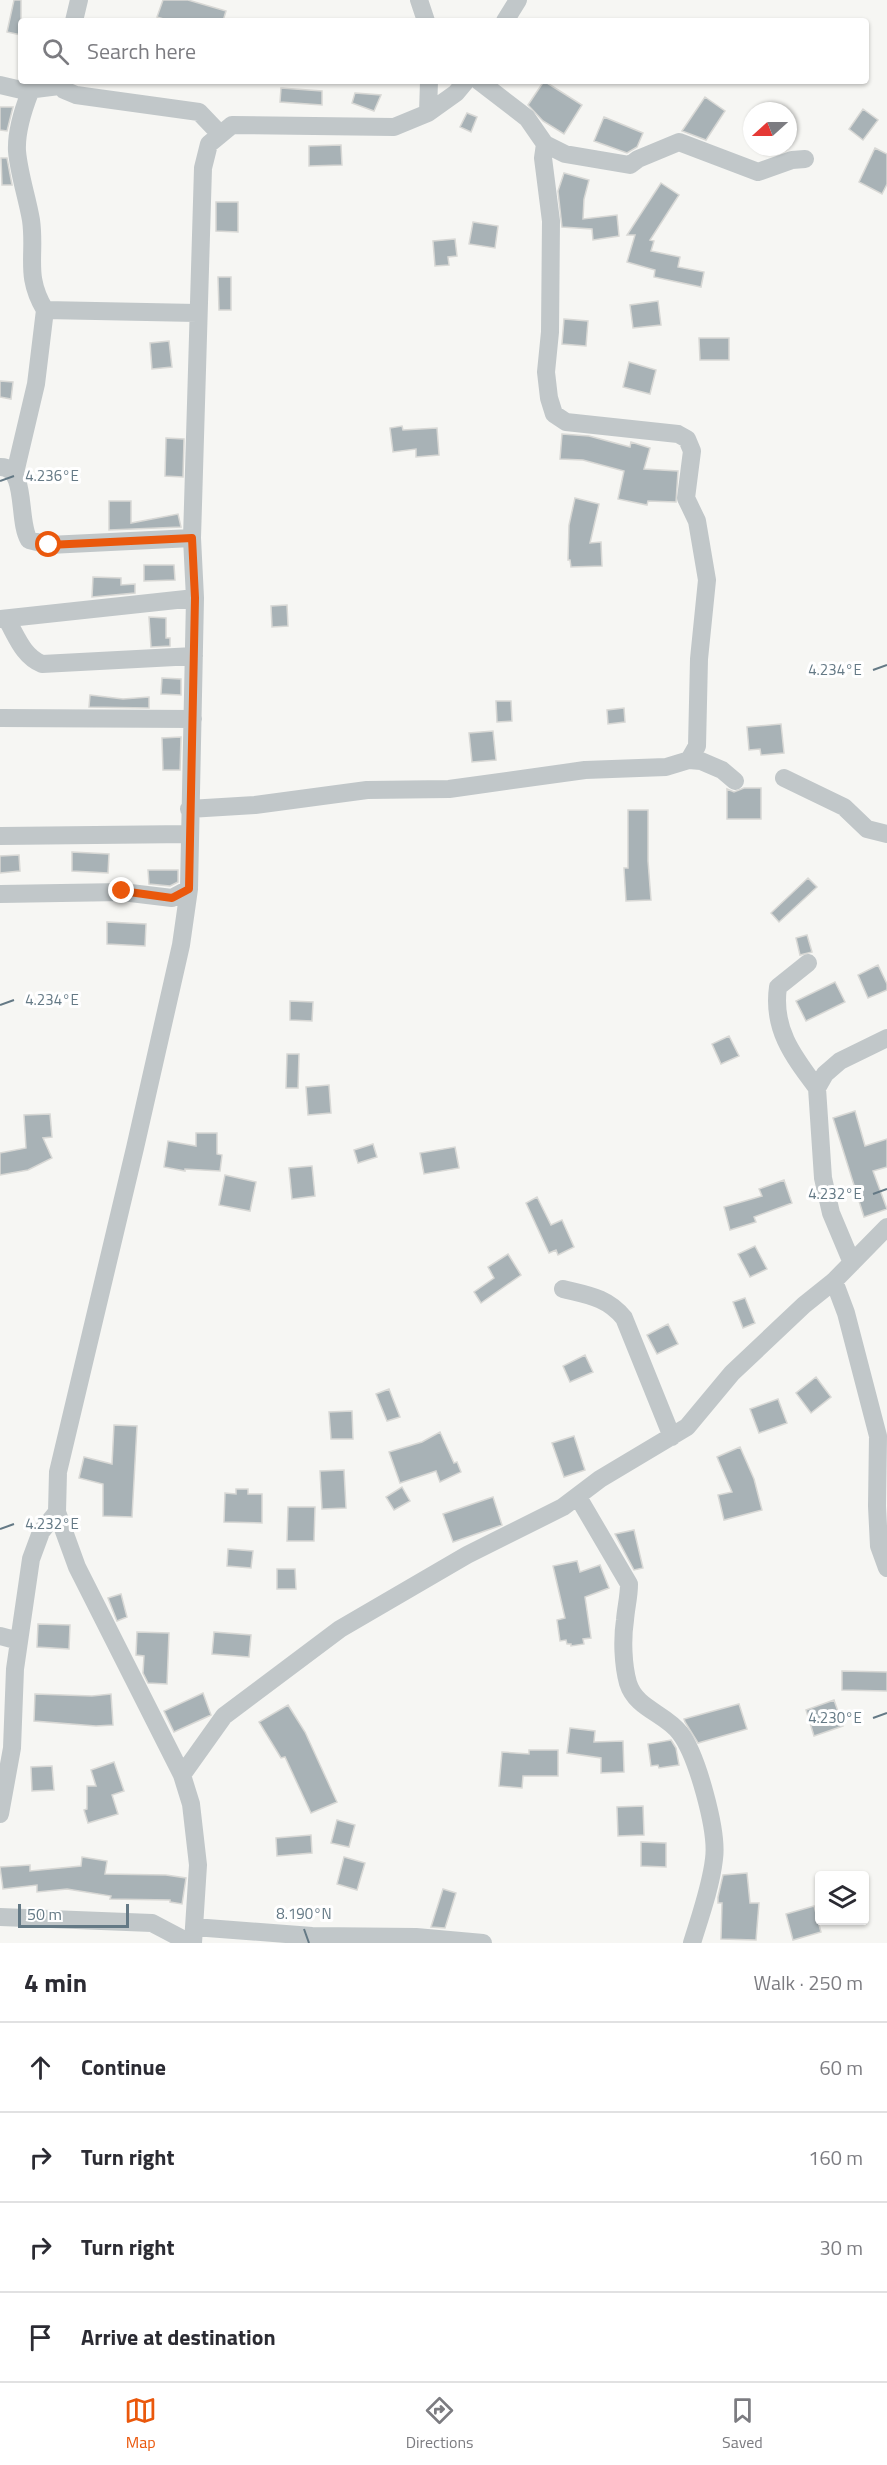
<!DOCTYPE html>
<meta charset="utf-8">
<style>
body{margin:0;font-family:"Titillium Web",sans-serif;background:#f2f2f3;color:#2b2b33}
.controls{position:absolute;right:18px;bottom:18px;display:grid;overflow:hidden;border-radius:6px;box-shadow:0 2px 4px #0004}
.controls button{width:54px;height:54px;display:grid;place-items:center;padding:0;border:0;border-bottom:2px solid #e1e1e2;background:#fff;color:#2b2b33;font:30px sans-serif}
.compass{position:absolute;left:743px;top:102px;width:54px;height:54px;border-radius:50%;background:#fff;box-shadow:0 2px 4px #0004;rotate:249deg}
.scale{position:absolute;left:18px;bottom:15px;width:111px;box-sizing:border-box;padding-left:6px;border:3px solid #647985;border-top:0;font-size:16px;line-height:21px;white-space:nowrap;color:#647985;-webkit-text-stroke:4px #fff;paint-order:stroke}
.stop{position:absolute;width:18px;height:18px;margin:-14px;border:4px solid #ea580c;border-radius:50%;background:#fff}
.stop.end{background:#ea580c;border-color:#fff;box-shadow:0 2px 6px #0008}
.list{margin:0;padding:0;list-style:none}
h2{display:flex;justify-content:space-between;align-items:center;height:78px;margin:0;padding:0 24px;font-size:26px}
h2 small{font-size:20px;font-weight:400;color:#7c7c81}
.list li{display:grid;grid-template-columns:39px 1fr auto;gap:18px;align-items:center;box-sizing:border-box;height:90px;padding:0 24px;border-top:2px solid #e1e1e2}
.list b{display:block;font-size:22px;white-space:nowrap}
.list em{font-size:20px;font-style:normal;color:#7c7c81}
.icon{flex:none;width:33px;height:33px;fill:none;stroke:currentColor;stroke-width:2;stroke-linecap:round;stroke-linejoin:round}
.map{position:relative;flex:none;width:887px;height:1943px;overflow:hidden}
.search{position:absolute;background:#fff;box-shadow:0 2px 4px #0004;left:18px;right:18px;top:18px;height:66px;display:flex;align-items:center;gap:15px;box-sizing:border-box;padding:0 21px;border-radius:6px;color:#7c7c81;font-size:22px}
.sheet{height:438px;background:#fff}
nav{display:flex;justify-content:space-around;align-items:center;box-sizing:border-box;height:84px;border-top:2px solid #e1e1e2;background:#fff;font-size:16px;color:#7c7c81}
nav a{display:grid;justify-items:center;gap:3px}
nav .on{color:#ea580c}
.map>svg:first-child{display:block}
.building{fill:#a8b2b6;stroke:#d8d8d5;stroke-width:1.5}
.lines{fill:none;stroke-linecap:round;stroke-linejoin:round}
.street{stroke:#c1c7c9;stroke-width:18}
.route{stroke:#ea580c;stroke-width:8}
.ticks{fill:none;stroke:#647985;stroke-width:2}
.ticks-label{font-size:15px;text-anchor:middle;fill:#647985;stroke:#fff;stroke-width:6;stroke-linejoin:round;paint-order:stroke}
</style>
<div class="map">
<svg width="887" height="1943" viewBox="0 0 887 1943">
<rect width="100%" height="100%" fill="#f6f6f3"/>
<path class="building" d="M14 0H21V35L7 32Z
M163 0H188L226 11 223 21H170L157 17Z
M544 81 582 105 564 134 543 121 528 105Z
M281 88 322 91V105L280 102Z
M355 93 381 95 374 111 352 103Z
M705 97 725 111 706 140 682 131Z
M0 107H13L7 131 0 130Z
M863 109 878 120 863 140 849 129Z
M467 113 477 117 471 132 460 127Z
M604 117 643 133 637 147 627 153 594 141Z
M341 145 342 165 309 166V146Z
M875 148 887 154V184L882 194 859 182Z
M1 158H7L12 185H2Z
M564 173 589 180 584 199 583 219 617 215 619 236 593 240 592 229 562 227 558 191Z
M661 183 679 195 650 240 654 241 651 251 680 257 678 267 704 272 701 287 654 277 655 270 627 262 635 235H627Z
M216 202H238V232L216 231Z
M473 222 498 226 495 248 469 244Z
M455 239 457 256 448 257 449 265 435 266 433 241Z
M218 277H231V310H219Z
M658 301 661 325 633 328 630 305Z
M564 319 588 321 586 346 562 344Z
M699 338H729V360H700Z
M169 341 172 367 152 369 150 343Z
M629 362 656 370 650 394 623 387Z
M0 381 13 382 11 399 0 397Z
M402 426 403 430 437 428 439 455 416 457V449L393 452 390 428Z
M562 434 589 436 630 447 631 442 650 448 644 469 678 471 676 502 648 501 647 505 618 499 624 471 583 460 560 459Z
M166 438 184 439 183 477 165 476Z
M575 498 599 504 590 543 601 542 602 566 571 567 570 560H568L569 525Z
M109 501H131V523L178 514 181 527 109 530Z
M144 565H174L175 580 144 581Z
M93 577 121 578V585L135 584V593L92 597Z
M287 605 288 626 272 627 271 606Z
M149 617 166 618V638H170V646L151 647Z
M162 678 181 679V695L161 694Z
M90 695 123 699 149 697V708L89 707Z
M496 701H511L512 721 497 722Z
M624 708 625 722 608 724 607 710Z
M781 724 784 753 761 755 760 749 749 750 747 727Z
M493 731 496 760 472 762 469 733Z
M181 737 180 770H163L162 738Z
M744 788H761V819H727V789L734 792Z
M628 810H648V861L651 900 626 901 624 868H628Z
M72 852 109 854 108 873 72 871Z
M19 855 20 871 0 873V856Z
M148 870H178V882L170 886 149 884Z
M808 878 817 887 779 922 771 913Z
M107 922 146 924 145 946 107 944Z
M807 935 812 952 800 955 796 938Z
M878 965 887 984V990L868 998 858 975Z
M835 982 845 1002 806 1021 796 1001Z
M290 1001 313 1002 312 1021 290 1020Z
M729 1036 739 1056 721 1064 712 1044Z
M287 1054H299L298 1088H286Z
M329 1085 331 1113 308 1115 306 1087Z
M855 1111 865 1146 887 1139V1167L873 1171 887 1209 864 1217 833 1118Z
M50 1114 52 1137 43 1138 52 1158 28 1170 0 1175V1153L26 1148 24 1115Z
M196 1133H217V1154L222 1155 220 1171 185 1169V1171L164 1167 168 1141 196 1146Z
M373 1144 377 1157 358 1163 354 1150Z
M455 1147 459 1168 424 1174 420 1153Z
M312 1166 315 1196 292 1199 289 1168Z
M225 1175 256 1182 250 1211 219 1205Z
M784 1180 792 1203 754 1217 756 1222 730 1230 724 1207 762 1196 759 1189Z
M537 1197 551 1225 562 1220 574 1247 558 1255 556 1250 549 1253 526 1203Z
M755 1246 767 1269 750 1277 738 1254Z
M508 1254 521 1275 481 1303 474 1292 494 1278 488 1267Z
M745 1298 755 1323 743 1328 733 1302Z
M668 1324 678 1344 657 1354 647 1335Z
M585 1355 593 1372 570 1382 563 1366Z
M816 1377 831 1397 811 1413 796 1393Z
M389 1389 400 1417 387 1421 376 1394Z
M778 1399 787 1423 759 1433 750 1409Z
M352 1411 353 1439H331L329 1412Z
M114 1425 137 1426 132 1517 103 1516V1484L79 1478 84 1457 112 1464Z
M440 1432 454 1463 457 1462 461 1472 440 1482 436 1471 400 1483 389 1452 422 1442Z
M574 1436 585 1470 564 1477 552 1443Z
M740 1447 754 1479 762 1510 724 1520 718 1495 732 1492 717 1457Z
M344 1470 346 1508 322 1509 320 1471Z
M402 1487 410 1501 394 1510 386 1497Z
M236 1489H248V1494H262V1523L224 1522 225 1493 236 1494Z
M493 1497 502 1525 453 1542 443 1514Z
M288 1507H315L314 1541H287Z
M634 1530 643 1568 634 1570 615 1534Z
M228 1549 253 1551 251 1568 227 1566Z
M577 1561 580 1572 600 1565 609 1588 585 1597 591 1638 583 1639 584 1644 571 1646V1644H567L566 1640 560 1641 557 1620 565 1618 553 1566Z
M277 1569H295L296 1589H277Z
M121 1594 127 1617 117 1621 108 1598Z
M38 1624 70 1625 69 1649 37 1647Z
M137 1632 169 1633 167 1684 148 1683 143 1673 144 1656 136 1655Z
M214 1632 251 1635 249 1657 212 1654Z
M842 1671 887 1672V1691L842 1690Z
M203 1693 211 1715 174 1732 164 1711Z
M35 1694 92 1696 111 1694 113 1725 96 1726 34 1721Z
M834 1700 843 1726 814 1736 806 1710Z
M739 1704 747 1729 698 1743 685 1722 684 1719Z
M288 1705 305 1732 337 1802 311 1813 285 1757 281 1758 259 1722Z
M570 1728 595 1731 594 1742 623 1741 624 1772 601 1773V1758L567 1753Z
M671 1740 676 1748 679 1765 659 1768 658 1765 651 1766 648 1744Z
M529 1750H558V1776H523L522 1788 499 1786 502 1752 529 1754Z
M114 1762 124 1791 112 1795 118 1814 88 1823 84 1810 87 1809V1786H96L91 1770Z
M52 1766 54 1790 32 1791 31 1767Z
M643 1806 644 1835 618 1836 617 1807Z
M337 1820 355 1825 349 1847 331 1843Z
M311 1835 312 1853 277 1856 276 1838Z
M641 1842 666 1843V1867L641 1866Z
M82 1857 107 1861 105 1874 166 1875 186 1878 182 1904 170 1902V1900L110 1899 111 1896 67 1889 37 1892V1885L3 1889 0 1867 30 1865V1871L81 1866Z
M344 1857 365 1863 357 1890 337 1884Z
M747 1873 750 1903H759L756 1940 721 1939 722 1903H718V1897L723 1875Z
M443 1889 456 1893 445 1928 431 1927Z
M814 1906 821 1932 793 1940 786 1914Z"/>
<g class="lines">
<path class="street" d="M419 0 426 21
M74 21 79 0
M505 21 518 0
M57 81 64 90 76 95 199 112 220 134
M479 81 527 118 545 144 543 158 551 221 550 332 546 372 549 398 554 414 566 422 678 434 687 439 692 451 686 498 697 521 707 580 699 659 697 746 689 760
M0 85 30 92
M59 86 35 89 30 92C23 110 16 132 17 151 19 174 27 197 31 220 36 256 24 275 45 310L197 313
M428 113 429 81
M545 144 565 154 630 165 638 159 679 142 758 172 792 160 805 159
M0 467C28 466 17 521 29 540L49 545 192 538
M15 473 36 384 45 310
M0 619 195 598
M7 620C17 637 23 656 42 664L194 656
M0 718 193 719
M784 778 844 807 867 829 887 834
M189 809 255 805 367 790 449 789 585 770 666 767 689 760 701 761 722 770 735 781
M0 836 190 834
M0 894 122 892 172 898 189 889
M808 963 778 987C772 1029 793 1056 817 1088
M852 1263 831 1213 823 1178 817 1088 825 1074 840 1061 887 1038
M834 1281 846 1313 878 1436 877 1506 879 1546 887 1568
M563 1289C587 1295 607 1297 624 1318L672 1437
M578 1497 629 1584C629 1597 626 1607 625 1620 622 1639 623 1665 628 1683 636 1709 665 1713 680 1733 697 1755 718 1831 714 1859 711 1886 700 1917 692 1943
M0 1636 19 1641
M182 1775 224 1716 340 1629 467 1555 563 1507 600 1479 687 1427 732 1373 804 1305 834 1281 887 1227
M0 1814 12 1748 15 1669 31 1559 41 1532 57 1512
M0 1917 152 1923 190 1943
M194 1927 312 1936 416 1937 483 1943
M193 1943 198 1865 191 1804 182 1775 77 1567 57 1512 58 1472 135 1148 181 945 189 889 195 598 192 538 203 168 209 144 232 125 394 127 428 113 456 93 466 81"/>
</g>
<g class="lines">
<path class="route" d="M49 545 192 538 195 598 189 889 172 898 122 891"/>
</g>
<path class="ticks" d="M0 481 14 476M873 670 887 665M0 1005 14 1000M873 1194 887 1189M0 1529 14 1524M873 1718 887 1713M304 1929 309 1943"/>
<g class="ticks-label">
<text x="52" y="481">4.236°E</text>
<text x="835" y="675">4.234°E</text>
<text x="52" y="1005">4.234°E</text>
<text x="835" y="1199">4.232°E</text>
<text x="52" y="1529">4.232°E</text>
<text x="835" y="1723">4.230°E</text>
<text x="304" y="1919">8.190°N</text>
</g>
</svg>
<div class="controls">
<button><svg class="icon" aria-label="layers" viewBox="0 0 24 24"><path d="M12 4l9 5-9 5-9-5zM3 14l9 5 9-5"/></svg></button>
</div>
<svg class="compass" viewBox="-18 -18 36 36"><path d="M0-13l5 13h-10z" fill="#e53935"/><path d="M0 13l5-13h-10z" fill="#7c7c81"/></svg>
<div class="scale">50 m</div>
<div class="stop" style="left:49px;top:545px"></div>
<div class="stop end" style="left:122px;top:891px"></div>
<div class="search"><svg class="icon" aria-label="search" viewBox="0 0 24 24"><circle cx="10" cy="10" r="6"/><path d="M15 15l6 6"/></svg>Search here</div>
</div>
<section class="sheet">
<h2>4 min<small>Walk · 250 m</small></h2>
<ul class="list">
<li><svg class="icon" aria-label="ahead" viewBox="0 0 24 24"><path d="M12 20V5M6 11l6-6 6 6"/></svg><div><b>Continue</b></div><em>60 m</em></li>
<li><svg class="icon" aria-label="right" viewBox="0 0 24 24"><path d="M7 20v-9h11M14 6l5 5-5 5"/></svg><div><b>Turn right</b></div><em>160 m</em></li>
<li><svg class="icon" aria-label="right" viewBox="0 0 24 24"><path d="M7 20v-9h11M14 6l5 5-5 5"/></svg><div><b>Turn right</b></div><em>30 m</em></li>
<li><svg class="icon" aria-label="arrive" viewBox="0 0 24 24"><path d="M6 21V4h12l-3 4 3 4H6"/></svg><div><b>Arrive at destination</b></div></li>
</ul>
</section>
<nav>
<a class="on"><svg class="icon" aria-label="map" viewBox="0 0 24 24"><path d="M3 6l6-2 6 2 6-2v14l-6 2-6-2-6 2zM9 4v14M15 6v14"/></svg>Map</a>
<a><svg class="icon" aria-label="directions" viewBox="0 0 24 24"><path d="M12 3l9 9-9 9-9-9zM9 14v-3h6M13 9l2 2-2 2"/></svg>Directions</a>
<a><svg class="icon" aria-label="saved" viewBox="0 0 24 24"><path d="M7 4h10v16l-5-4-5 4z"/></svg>Saved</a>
</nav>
